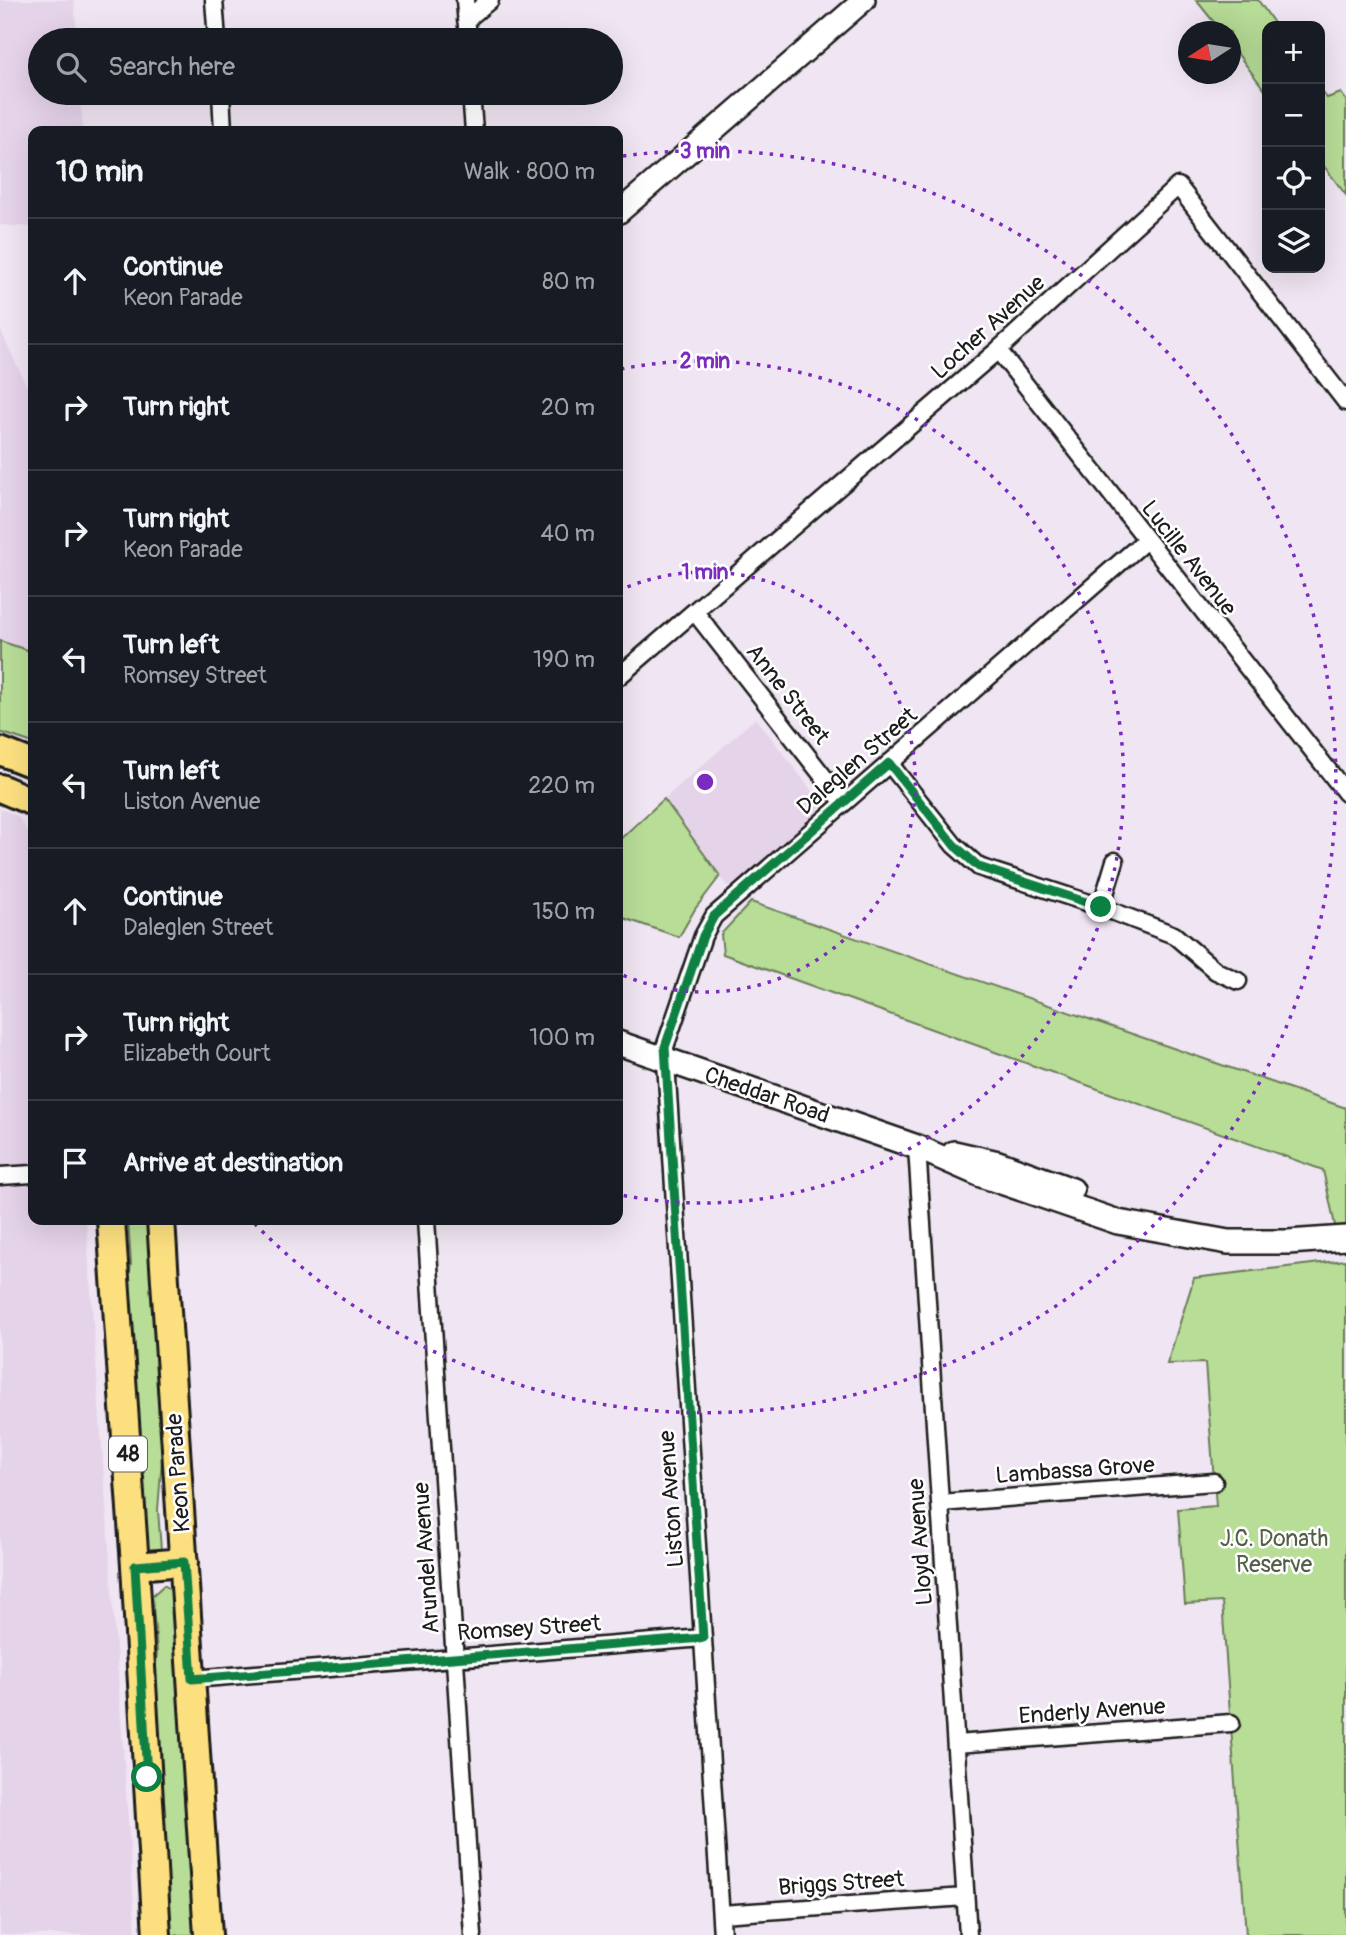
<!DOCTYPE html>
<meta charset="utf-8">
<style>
body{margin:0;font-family:Pangolin,sans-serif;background:#242831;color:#f1f3f6}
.controls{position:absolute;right:21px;top:21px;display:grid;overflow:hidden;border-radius:14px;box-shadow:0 7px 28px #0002}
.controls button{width:63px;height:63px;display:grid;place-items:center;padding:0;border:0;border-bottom:2px solid #363941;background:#171b24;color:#f1f3f6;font:35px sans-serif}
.compass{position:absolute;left:1178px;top:21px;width:63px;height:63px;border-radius:50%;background:#171b24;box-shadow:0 7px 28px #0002;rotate:258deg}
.stop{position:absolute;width:21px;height:21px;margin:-16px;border:5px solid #0b8043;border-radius:50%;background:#fff}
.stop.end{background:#0b8043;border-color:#fff;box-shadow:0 2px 7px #0008}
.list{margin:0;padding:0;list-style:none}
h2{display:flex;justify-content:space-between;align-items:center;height:91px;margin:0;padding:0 28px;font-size:30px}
h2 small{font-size:23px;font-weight:400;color:#9ea1a6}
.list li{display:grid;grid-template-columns:46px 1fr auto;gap:21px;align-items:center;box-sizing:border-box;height:126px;padding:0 28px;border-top:2px solid #363941}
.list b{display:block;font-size:26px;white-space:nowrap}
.list p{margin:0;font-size:23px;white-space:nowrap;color:#9ea1a6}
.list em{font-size:23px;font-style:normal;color:#9ea1a6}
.icon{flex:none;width:38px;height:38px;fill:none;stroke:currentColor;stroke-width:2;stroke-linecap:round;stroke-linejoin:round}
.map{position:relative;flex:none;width:1346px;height:1935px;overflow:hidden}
.search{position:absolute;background:#171b24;box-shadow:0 7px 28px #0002;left:28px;top:28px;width:595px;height:77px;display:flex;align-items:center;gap:18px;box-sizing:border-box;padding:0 24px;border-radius:38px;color:#9ea1a6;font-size:26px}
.panel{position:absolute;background:#171b24;box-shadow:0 7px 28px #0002;left:28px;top:126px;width:595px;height:1099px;border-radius:14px}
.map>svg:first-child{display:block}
.built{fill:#e5d3e9}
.green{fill:#b8dd97;stroke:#6a7c5a;stroke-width:2}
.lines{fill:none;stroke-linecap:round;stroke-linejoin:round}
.minor-casing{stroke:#1c1c1c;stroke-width:21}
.tertiary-casing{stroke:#1c1c1c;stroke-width:26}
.secondary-casing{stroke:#1c1c1c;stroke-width:28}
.primary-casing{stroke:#1c1c1c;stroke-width:32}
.minor{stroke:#fff;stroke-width:16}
.tertiary{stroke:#fff;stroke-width:21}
.secondary{stroke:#fff;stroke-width:23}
.primary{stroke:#fce080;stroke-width:26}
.route{stroke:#0b8043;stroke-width:9}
.ring{fill:none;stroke:#7b2cbf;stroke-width:3.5;stroke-dasharray:3.5 7}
.labels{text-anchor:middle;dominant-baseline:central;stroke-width:5;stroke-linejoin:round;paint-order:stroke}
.shield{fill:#fff;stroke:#606060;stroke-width:2}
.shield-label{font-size:21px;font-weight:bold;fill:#1c1c1c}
.street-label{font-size:23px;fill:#1c1c1c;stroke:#fff}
.park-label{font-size:23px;fill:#536047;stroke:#fff}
.centre{fill:#7b2cbf;stroke:#fff;stroke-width:3.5}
.ring-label{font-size:21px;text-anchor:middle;font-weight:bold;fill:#7b2cbf;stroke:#fff;stroke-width:5;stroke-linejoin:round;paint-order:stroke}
</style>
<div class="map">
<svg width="1346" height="1935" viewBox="0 0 1346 1935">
<rect width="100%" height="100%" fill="#f0e5f2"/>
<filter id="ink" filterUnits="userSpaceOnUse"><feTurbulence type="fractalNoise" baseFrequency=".0143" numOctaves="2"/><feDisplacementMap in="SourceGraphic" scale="14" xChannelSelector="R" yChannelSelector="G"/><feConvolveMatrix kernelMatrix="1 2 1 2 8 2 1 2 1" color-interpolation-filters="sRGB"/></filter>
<g filter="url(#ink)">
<path class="built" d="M0 0H74L77 40H40V93H80L83 131H33V227L0 225Z
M0 329 33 400V653L0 641Z
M756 718 821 803 815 817 739 881 727 886 664 799Z
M0 809 18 816 33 840V1220H86L136 1935H0Z"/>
<path class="green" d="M1196 0H1258L1276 26H1267V93L1231 45 1230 32 1221 31Z
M1320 90 1327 98 1341 93 1346 100V195L1320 161Z
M0 641 33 652V743L0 732Z
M664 799 720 876 695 909 679 937 618 916V841Z
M751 902 1346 1108V1229L1336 1230 1323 1170 723 954 721 934Z
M128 1220H147L163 1446 158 1510 161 1550 147 1554 125 1300 131 1264Z
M1346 1260V1935H1246L1222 1602 1185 1604 1178 1509 1216 1506 1205 1363 1167 1364 1194 1278Z
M164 1585 171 1590 195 1935H170L154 1691 157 1651 152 1596Z"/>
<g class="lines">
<defs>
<path id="minor" d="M214 0 217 40
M465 0 468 40
M466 20 490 0
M221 93 223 131
M471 93 474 131
M998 350 1346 793
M695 612 844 803
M618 677 998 350 1178 186 1346 402
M889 763 954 845 979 867 1101 907 1174 935 1216 971 1238 981
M1101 907 1115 861
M917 1147 968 1935
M0 1176 33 1174
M426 1220 473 1935
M940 1503 1214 1482
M192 1679 703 1638
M956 1744 1231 1723
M721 1914 965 1897
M722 1935 665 1047 703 936 714 916 1146 540"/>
<path id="tertiary" d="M618 213 864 0"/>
<path id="secondary" d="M618 1043 917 1147 981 1175 1118 1222 1228 1242H1288L1346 1238
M954 1153 998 1163 1072 1190"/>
<path id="primary" d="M0 751 33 764
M0 788 33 802
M111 1220 135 1566 157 1935
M161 1220 208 1935
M135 1566 184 1562"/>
</defs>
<use href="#minor" class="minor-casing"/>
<use href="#tertiary" class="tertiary-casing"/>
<use href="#secondary" class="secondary-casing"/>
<use href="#primary" class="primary-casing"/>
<use href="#minor" class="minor"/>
<use href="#tertiary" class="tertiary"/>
<use href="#secondary" class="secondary"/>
<use href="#primary" class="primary"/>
</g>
</g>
<g class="lines" filter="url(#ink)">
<path class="route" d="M147 1777 135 1566 184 1562 192 1679 703 1638 665 1047 703 936 714 916 723 908 889 763 954 845 979 867 1101 907"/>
</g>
<g class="ring">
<path d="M618 591A210 210 0 1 1 618 973"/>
<path d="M621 369A421 421 0 1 1 621 1195"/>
<path d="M623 156A631 631 0 1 1 251 1220"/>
</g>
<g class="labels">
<rect class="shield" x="109" y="1436.5" width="38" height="35" rx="5"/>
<g class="shield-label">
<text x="128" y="1454">48</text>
</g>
<g class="street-label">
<text transform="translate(988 327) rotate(-42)">Locher Avenue</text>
<text transform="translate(1189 558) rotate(52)">Lucille Avenue</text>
<text transform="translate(788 694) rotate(52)">Anne Street</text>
<text transform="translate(857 761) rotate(-41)">Daleglen Street</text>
<text transform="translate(767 1095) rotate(19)">Cheddar Road</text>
<text transform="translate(1075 1470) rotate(-4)">Lambassa Grove</text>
<text transform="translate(178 1473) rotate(-94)">Keon Parade</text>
<text transform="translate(671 1499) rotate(-94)">Liston Avenue</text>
<text transform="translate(920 1542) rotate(-94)">Lloyd Avenue</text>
<text transform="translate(426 1558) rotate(-94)">Arundel Avenue</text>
<text transform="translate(529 1628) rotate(-4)">Romsey Street</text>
<text transform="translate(1092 1711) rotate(-4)">Enderly Avenue</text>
<text transform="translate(841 1883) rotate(-4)">Briggs Street</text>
</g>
<g class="park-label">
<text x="1274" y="1538">J.C. Donath<tspan x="1274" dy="26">Reserve</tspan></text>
</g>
</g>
<circle cx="705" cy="782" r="10" class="centre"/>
<g class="ring-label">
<text x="705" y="158">3 min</text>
<text x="705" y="368">2 min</text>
<text x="705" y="579">1 min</text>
</g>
</svg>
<div class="controls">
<button>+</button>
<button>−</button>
<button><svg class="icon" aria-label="locate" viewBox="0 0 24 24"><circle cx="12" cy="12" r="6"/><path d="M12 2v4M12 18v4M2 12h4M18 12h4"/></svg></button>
<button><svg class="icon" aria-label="layers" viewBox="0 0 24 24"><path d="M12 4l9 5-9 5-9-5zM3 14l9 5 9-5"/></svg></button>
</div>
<svg class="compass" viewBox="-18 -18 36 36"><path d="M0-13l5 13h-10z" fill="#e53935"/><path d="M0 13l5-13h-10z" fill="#9ea1a6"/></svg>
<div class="stop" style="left:147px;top:1777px"></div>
<div class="stop end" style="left:1101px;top:907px"></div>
<div class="search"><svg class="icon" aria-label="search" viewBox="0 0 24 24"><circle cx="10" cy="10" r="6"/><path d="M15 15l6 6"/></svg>Search here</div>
<section class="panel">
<h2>10 min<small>Walk · 800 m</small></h2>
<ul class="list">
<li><svg class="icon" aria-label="ahead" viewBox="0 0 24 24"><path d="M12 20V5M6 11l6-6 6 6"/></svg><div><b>Continue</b><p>Keon Parade</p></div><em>80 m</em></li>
<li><svg class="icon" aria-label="right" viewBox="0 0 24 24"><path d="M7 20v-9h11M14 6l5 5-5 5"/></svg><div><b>Turn right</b></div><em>20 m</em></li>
<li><svg class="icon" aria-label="right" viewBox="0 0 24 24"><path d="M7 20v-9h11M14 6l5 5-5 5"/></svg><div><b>Turn right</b><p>Keon Parade</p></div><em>40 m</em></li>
<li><svg class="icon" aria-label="left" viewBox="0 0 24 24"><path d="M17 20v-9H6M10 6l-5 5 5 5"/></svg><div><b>Turn left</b><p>Romsey Street</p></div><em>190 m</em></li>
<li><svg class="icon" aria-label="left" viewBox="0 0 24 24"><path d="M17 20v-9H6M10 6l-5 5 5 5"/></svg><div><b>Turn left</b><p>Liston Avenue</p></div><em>220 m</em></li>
<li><svg class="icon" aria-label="ahead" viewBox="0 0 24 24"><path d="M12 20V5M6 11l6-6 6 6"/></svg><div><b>Continue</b><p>Daleglen Street</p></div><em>150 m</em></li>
<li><svg class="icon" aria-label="right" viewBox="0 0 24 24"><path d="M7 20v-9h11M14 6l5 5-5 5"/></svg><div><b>Turn right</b><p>Elizabeth Court</p></div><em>100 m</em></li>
<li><svg class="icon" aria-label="arrive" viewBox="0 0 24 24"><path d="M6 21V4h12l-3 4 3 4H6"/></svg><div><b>Arrive at destination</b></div></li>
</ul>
</section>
</div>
